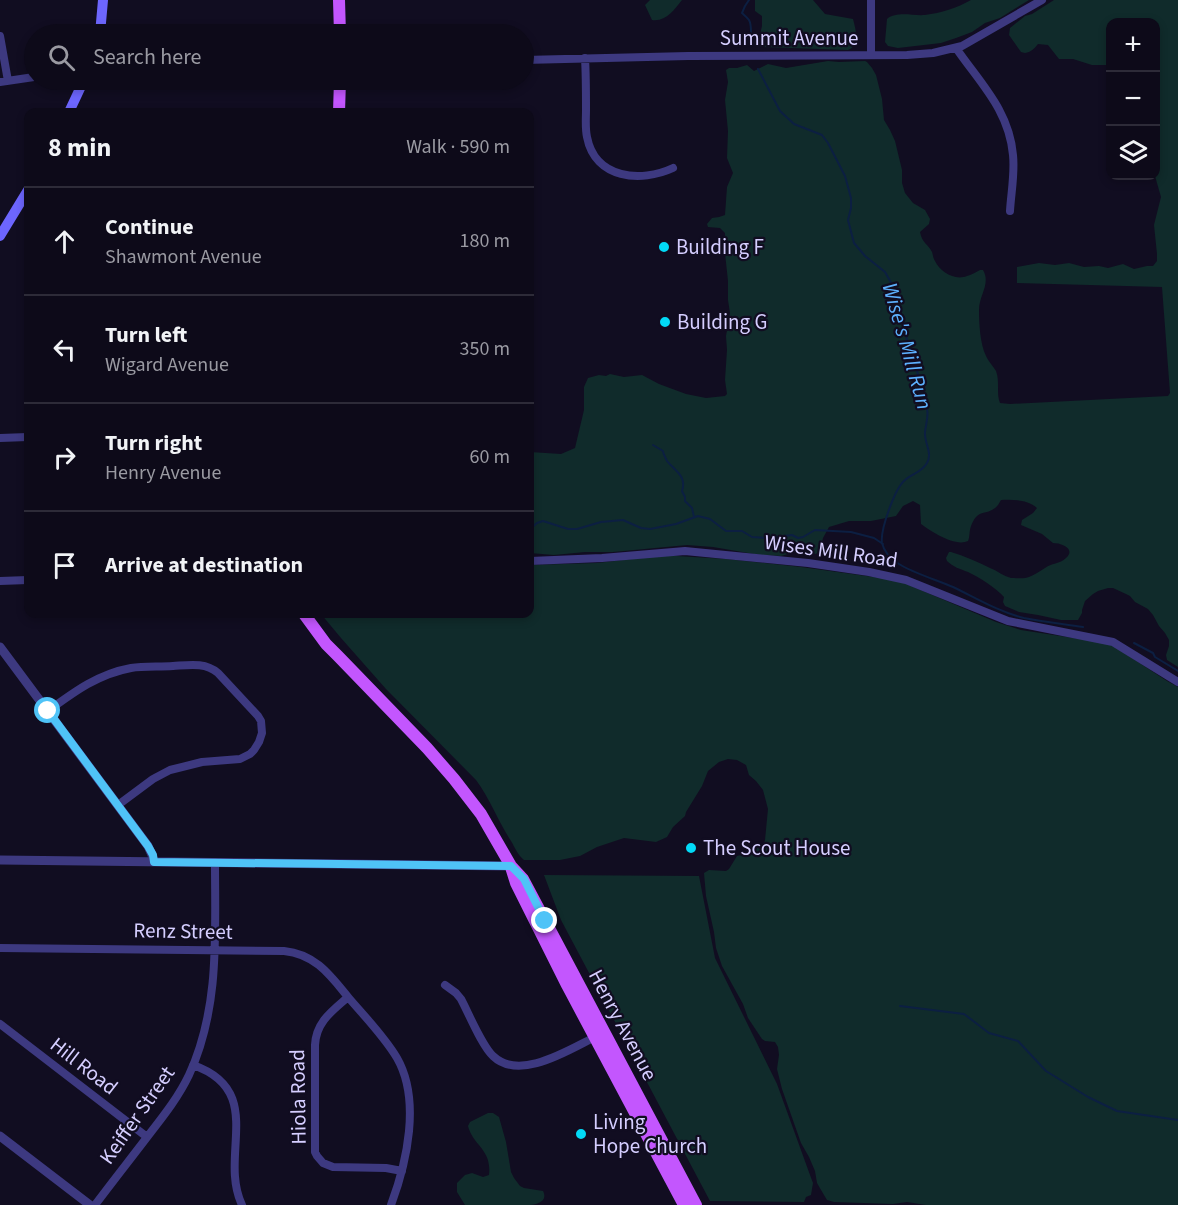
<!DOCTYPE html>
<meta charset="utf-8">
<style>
body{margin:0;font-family:"Source Sans 3",sans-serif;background:#161322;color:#f1f3f6}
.controls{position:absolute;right:18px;top:18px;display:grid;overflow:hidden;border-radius:12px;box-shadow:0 3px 9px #0003}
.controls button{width:54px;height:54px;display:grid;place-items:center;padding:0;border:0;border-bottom:2px solid #2d2b38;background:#0d0a19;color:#f1f3f6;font:30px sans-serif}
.stop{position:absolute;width:18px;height:18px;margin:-14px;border:4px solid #4fc3f7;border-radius:50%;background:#fff}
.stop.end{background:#4fc3f7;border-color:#fff;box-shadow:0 2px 6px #0008}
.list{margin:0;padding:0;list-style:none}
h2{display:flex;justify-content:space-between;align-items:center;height:78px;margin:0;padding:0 24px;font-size:26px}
h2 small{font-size:20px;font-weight:400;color:#9a9aa2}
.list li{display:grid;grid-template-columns:39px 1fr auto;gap:18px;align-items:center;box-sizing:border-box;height:108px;padding:0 24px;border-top:2px solid #2d2b38}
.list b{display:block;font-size:22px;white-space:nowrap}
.list p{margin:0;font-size:20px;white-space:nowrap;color:#9a9aa2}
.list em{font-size:20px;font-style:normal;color:#9a9aa2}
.icon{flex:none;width:33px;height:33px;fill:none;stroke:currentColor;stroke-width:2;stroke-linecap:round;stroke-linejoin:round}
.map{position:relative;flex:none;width:1178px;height:1205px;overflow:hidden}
.search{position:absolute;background:#0d0a19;box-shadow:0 3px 9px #0003;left:24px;top:24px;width:510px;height:66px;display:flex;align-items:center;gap:15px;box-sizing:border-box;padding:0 21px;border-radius:33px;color:#9a9aa2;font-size:22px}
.panel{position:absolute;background:#0d0a19;box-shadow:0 3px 9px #0003;left:24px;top:108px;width:510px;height:510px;border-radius:12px}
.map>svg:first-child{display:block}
.green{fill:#102b2b}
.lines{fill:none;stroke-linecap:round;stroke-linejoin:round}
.stream{stroke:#0c1f42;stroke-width:2}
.minor{stroke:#3d3980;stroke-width:8}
.tertiary{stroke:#3d3980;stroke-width:9}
.secondary{stroke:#6d66fe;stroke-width:10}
.primary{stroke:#c356fe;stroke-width:12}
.route{stroke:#4fc3f7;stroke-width:8}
.poi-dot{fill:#02daf7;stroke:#110d21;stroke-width:2}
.labels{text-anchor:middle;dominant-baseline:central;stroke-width:4.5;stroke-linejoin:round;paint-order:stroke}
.street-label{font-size:21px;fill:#d5ceff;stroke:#110d21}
.poi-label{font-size:21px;fill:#d5ceff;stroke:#110d21;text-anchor:start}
.water-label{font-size:22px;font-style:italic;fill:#5db0fe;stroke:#110d21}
</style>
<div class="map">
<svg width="1178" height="1205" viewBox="0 0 1178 1205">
<rect width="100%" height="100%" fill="#110d21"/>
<path class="green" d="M650 0H682C674 10 666 22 652 20L645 5Z
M755 0H813L825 14 853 19C856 30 860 45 848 50L761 47 758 43 762 26V16L755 11Z
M971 0H1029L1000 18 985 23 972 32 956 38 941 43 898 48 888 46 885 42 887 19C897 11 912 16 925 15 941 13 957 8 971 0Z
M1054 0H1178V667L1167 660 1166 655 1169 646V640L1165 633 1159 626 1153 615 1148 609 1135 602 1130 596 1126 594 1113 588H1108L1098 591 1093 594 1085 601 1082 610V613L1078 620H1061L1038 615 1019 612 1005 606 1003 602 1004 597C996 588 979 577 968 572 960 569 953 567 947 561L946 558 949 552H951C964 556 978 562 990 568 998 571 1003 576 1011 578 1016 578 1025 579 1029 577 1034 575 1040 571 1045 568 1051 563 1060 564 1066 558 1076 549 1062 543 1053 543L1042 534 1021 525 1022 520 1033 513 1037 508C1028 500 1013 499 1001 500 999 503 998 506 995 508 985 516 978 508 971 526 969 531 970 537 968 541 955 547 932 532 921 524L920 505 913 501 903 506 896 516 871 521H849L829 527 823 538 820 550 816 554 795 552 781 556 760 555 713 547 687 545 613 552H585L554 555 530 553V536L533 530V520L530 516V452L561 454 575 448 584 410V387L588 378 599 375 606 376 610 374 624 377 642 375 659 384 686 394 706 398 725 396 727 394 725 380 727 350 726 336 730 313 728 300V281L724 244 725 236V233L720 228 708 227 707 224 712 218 719 217 725 215 727 187 733 173 727 158 728 131 725 100 728 82 726 70 729 68H737L747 65 754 71 768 64 786 68 828 61 839 62 865 61 867 62 872 68 876 75 882 99 884 120 890 130 895 141 902 170V183L905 193 913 203 925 210 930 219 929 224 920 232C922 243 928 244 932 252 933 255 933 258 935 261 940 272 955 281 967 276 971 275 976 272 980 270H983C991 284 979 295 979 310 979 323 980 344 986 356 988 361 993 366 996 371 1000 381 996 394 1000 403L1010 404 1168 396 1170 393 1162 287 1017 283V267L1039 263 1055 265 1069 263 1084 267 1099 266 1108 268 1123 264 1134 269 1147 266H1153L1157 261V254L1154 225 1161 197 1155 176 1156 22H1110V65H1092L1073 59H1059L1048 45 1038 44C1034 49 1031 52 1025 53L1021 52 1009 35 1010 28 1025 16 1032 14Z
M659 556H677L726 559 801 567 888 579 904 583 996 622 1021 630 1106 643 1115 647 1167 681 1178 687V1205H926L907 1202 893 1204 834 1202 827 1200 824 1195 817 1183 815 1171 809 1157 801 1143 782 1089 777 1069 779 1055 778 1047 775 1042 765 1041 762 1039 748 1018 743 1004 722 966 716 948 714 932 706 896 704 873 709 870 726 871 729 869 737 856 753 852 757 848 763 846 765 840 768 809 763 790 756 781 749 775 746 765 737 760 728 759 719 762 708 771 702 786 686 812 685 816 673 827 667 837 656 842 624 838 597 847 580 856 560 860H524C518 855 515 848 511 841 498 821 490 799 476 780L386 689 341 638 321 614H530V565L597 563Z
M544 875 699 876 715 958 777 1084 810 1175 813 1183 811 1195 806 1197 804 1202 710 1201 561 920Z
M488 1113H493L499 1117 506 1142 511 1172 514 1178 520 1186 524 1188 543 1191C548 1201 538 1204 530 1205H465L457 1192V1183L465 1175 472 1173 483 1177 489 1175C492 1149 473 1146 468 1126L470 1122Z"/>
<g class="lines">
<path class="stream" d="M749 0 745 6 742 13C744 15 747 17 749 20 753 27 749 37 753 44
M758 69 780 111 794 124 822 135 828 143 845 176 851 198V208L848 220 854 243 865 256 885 272 893 286 899 303 898 310 903 321 908 345 921 383 917 395C919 398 921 399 923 402 931 409 926 423 925 432 924 443 933 453 927 463 922 472 912 474 905 480 895 488 880 530 882 543 884 552 891 559 899 564 913 573 937 580 953 587 976 598 999 612 1024 618 1043 622 1064 624 1083 627
M653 445 663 451C663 452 666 459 667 461 675 471 687 476 682 491L685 497V501L692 508 694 517
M530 529 537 523 543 521 568 529H577L601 522 623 520 641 528 650 529 676 524 698 516 710 519 726 531H742L752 537 767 538 792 535 798 538 803 537 815 530 851 532 874 538 883 544
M1134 643 1153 653 1155 657 1178 671
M900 1006 964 1014 989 1033 1018 1041 1046 1071 1088 1097 1117 1111 1178 1120"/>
<path class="minor" d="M871 0V55
M0 36 8 81
M956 48C980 83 1009 110 1013 155 1015 174 1011 193 1010 211
M585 58C586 75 586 92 586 110 586 119 585 128 587 137 595 179 641 183 673 168
M524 60 688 56 907 55 933 53 962 46 1042 0
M0 82 34 77
M0 438 28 437
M530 561 602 558 685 551 808 563 869 572 906 580 1008 621 1113 642 1178 682
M0 581 28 580
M48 711C74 692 98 674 131 668 144 666 159 667 173 666 189 665 205 662 218 673L258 716 261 721 262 733 259 742 254 750 250 754 240 759 202 762 170 770 153 779 118 805
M0 948 284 951C315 954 330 975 348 997 365 1017 384 1036 397 1058 421 1100 407 1162 391 1205
M445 985 456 993 461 999C469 1014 482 1046 493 1056 520 1082 570 1049 597 1036
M348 997C332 1011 316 1022 315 1045V1152L317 1156 323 1163 333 1167 386 1168 402 1171
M0 1024 147 1137
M193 1065C267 1091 218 1155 242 1205
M95 1205C113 1181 132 1157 151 1132 165 1114 179 1096 189 1075 220 1008 215 935 215 863"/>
<path class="tertiary" d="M0 647 148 846 152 855 154 862
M0 860 511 866
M0 1136 90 1205"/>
<path class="secondary" d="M100 34 103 0
M69 112 84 80
M0 236 28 190"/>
<path class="primary" d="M339 0 340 34
M339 112 340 80
M304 614 326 644 338 656 427 748 454 779 481 814 511 866 523 879 696 1205
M511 867 516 883 567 985 684 1205"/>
</g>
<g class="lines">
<path class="route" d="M48 711 148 846 153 855 154 862 511 866 524 879 545 921"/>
</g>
<g class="poi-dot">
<circle cx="664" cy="247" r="6"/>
<circle cx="665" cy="322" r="6"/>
<circle cx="691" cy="848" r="6"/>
<circle cx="581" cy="1134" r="6"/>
</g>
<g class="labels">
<g class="street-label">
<text x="789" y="38">Summit Avenue</text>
<text transform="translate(831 551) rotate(8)">Wises Mill Road</text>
<text transform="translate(183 931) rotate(1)">Renz Street</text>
<text transform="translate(623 1025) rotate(62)">Henry Avenue</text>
<text transform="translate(84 1066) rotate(38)">Hill Road</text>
<text transform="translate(298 1097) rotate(-91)">Hiola Road</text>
<text transform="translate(137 1115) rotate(-55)">Keiffer Street</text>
</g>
<g class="poi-label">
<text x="676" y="247">Building F</text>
<text x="677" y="322">Building G</text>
<text x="703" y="848">The Scout House</text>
<text x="593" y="1122">Living<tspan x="593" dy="24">Hope Church</tspan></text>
</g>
<g class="water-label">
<text transform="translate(907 346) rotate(74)">Wise's Mill Run</text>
</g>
</g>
</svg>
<div class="controls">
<button>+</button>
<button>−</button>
<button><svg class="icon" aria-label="layers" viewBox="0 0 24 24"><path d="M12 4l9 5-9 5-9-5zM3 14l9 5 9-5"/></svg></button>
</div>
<div class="stop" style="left:48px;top:711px"></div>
<div class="stop end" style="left:545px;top:921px"></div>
<div class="search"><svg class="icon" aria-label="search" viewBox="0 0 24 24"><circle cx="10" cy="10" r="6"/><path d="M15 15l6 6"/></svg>Search here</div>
<section class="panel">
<h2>8 min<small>Walk · 590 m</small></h2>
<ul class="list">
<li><svg class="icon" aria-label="ahead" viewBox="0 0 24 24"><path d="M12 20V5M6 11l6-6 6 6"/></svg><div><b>Continue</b><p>Shawmont Avenue</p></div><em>180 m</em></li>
<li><svg class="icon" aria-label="left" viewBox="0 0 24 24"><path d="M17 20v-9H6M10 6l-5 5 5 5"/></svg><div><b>Turn left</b><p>Wigard Avenue</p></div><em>350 m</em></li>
<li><svg class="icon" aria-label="right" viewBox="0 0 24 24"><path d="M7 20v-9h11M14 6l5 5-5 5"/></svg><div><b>Turn right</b><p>Henry Avenue</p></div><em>60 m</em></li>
<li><svg class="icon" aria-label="arrive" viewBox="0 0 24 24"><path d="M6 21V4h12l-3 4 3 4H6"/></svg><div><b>Arrive at destination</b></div></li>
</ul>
</section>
</div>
